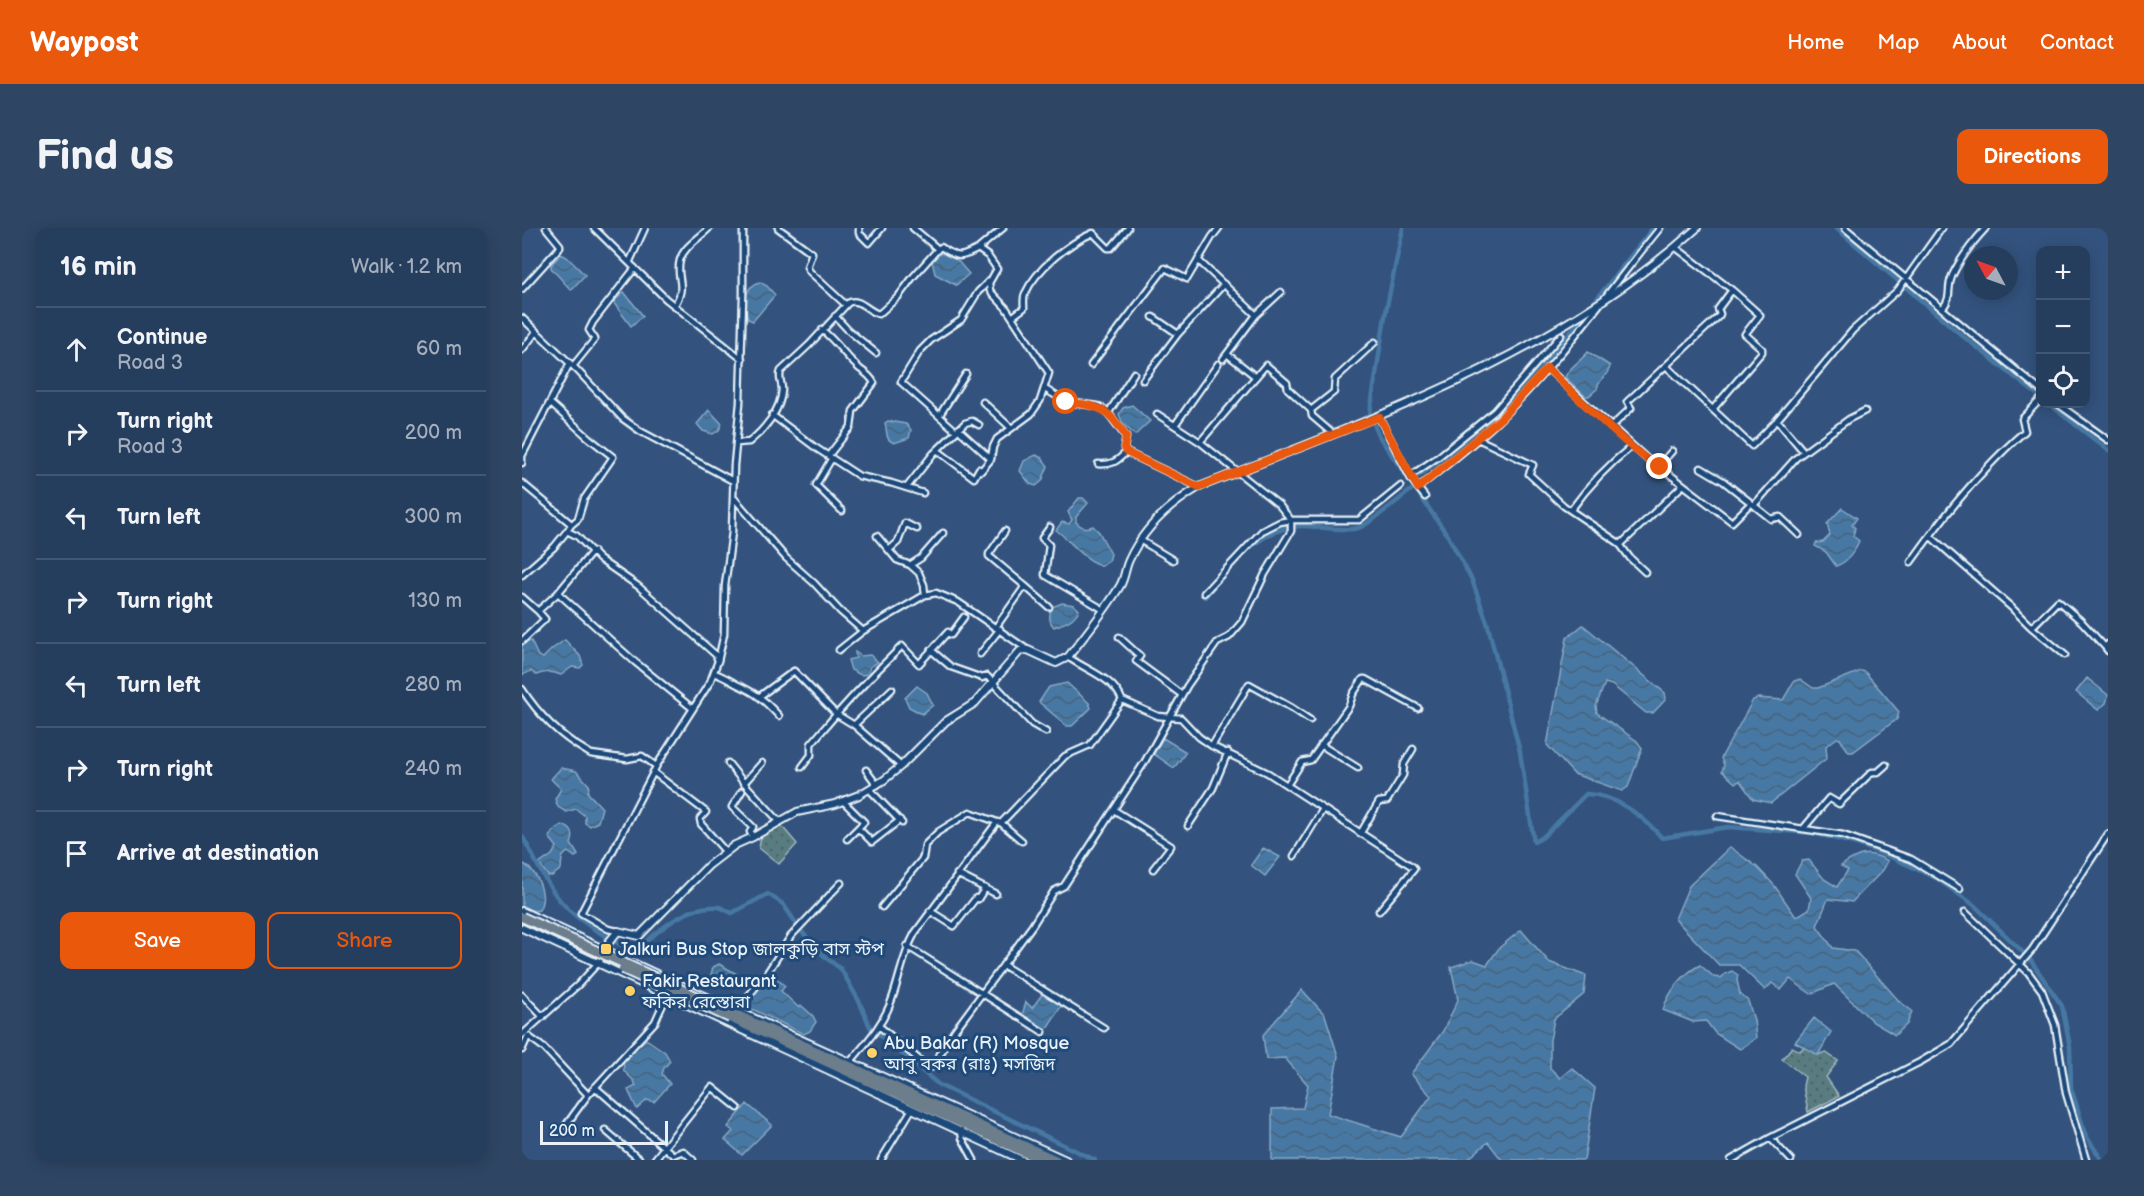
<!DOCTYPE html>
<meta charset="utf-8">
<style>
body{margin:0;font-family:"Balsamiq Sans","Noto Sans Bengali",sans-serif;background:#2e4564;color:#f1f3f6}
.controls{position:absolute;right:18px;top:18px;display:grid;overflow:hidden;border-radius:12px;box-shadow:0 3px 15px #0003}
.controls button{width:54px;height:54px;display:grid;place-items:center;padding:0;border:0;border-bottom:2px solid #425773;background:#263e5e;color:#f1f3f6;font:30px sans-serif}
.compass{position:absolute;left:1442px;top:18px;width:54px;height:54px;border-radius:50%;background:#263e5e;box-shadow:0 3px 15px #0003;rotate:311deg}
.scale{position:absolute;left:18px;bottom:15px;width:128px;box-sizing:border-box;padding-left:6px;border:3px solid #e8f1f8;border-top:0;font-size:16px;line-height:21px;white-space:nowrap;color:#e8f1f8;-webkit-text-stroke:4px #1f4a7a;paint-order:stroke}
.stop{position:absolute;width:18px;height:18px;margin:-14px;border:4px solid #ea580c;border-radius:50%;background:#fff}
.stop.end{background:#ea580c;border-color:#fff;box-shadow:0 2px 6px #0008}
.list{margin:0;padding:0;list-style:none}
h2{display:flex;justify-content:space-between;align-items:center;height:78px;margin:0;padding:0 24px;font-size:26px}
h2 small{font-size:20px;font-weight:400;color:#a4aebc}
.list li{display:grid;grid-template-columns:39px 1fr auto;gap:18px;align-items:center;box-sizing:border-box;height:84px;padding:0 24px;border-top:2px solid #425773}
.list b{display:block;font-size:22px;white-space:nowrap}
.list p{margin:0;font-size:20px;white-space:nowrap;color:#a4aebc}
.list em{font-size:20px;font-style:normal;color:#a4aebc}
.actions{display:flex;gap:12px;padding:18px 24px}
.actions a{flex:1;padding:14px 0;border:2px solid #ea580c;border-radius:12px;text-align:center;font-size:21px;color:#ea580c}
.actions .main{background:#ea580c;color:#fff}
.icon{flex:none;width:33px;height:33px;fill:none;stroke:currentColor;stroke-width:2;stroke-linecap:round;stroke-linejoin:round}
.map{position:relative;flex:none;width:1586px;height:932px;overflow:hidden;border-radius:12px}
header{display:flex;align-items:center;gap:36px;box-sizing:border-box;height:84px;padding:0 30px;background:#ea580c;color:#fff}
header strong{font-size:28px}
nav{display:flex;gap:33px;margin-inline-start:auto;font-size:21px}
.intro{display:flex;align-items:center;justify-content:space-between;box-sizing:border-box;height:144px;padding:0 36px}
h1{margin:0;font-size:42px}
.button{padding:15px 27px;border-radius:12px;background:#ea580c;color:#fff;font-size:21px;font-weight:700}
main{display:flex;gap:36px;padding:0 36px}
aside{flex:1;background:#263e5e;border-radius:12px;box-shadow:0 3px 15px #0003}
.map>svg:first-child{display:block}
.green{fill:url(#green-dots);stroke:#a0b6bc;stroke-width:1.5}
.water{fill:url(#water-waves);stroke:#87a8c5;stroke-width:1.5}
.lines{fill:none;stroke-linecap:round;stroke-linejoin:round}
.canal{stroke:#4678a3;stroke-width:4.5}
.minor-casing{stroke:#e8f1f8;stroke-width:9}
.tertiary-casing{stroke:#e8f1f8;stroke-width:10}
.primary-casing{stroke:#e8f1f8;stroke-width:12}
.minor{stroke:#1f4a7a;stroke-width:4.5}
.tertiary{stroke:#1f4a7a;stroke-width:6}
.primary{stroke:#6c7d8b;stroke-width:8}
.primary-bridge-casing{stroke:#e8f1f8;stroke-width:12;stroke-linecap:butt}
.primary-bridge{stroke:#6c7d8b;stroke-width:8}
.route{stroke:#ea580c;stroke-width:8}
.poi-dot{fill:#ffd166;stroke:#1f4a7a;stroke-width:2}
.labels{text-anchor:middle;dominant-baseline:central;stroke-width:6;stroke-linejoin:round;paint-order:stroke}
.poi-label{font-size:18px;fill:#e8f1f8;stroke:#1f4a7a;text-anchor:start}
</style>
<header>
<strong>Waypost</strong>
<nav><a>Home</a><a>Map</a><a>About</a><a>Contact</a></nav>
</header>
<div class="intro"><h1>Find us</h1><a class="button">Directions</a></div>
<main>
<aside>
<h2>16 min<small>Walk · 1.2 km</small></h2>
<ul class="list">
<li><svg class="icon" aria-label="ahead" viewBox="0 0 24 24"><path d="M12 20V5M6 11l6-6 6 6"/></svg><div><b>Continue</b><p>Road 3</p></div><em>60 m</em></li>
<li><svg class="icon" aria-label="right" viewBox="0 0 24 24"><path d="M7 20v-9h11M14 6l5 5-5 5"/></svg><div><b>Turn right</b><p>Road 3</p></div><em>200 m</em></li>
<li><svg class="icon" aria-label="left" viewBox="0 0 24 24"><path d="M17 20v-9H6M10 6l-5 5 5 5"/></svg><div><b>Turn left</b></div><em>300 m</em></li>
<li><svg class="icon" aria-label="right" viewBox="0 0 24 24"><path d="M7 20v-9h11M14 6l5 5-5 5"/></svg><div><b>Turn right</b></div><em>130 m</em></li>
<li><svg class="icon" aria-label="left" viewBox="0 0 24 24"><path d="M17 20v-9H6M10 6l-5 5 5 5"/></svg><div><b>Turn left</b></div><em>280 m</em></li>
<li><svg class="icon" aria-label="right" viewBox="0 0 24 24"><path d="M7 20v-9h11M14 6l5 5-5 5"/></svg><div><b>Turn right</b></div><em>240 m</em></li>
<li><svg class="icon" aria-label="arrive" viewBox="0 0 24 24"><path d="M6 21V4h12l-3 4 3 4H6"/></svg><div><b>Arrive at destination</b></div></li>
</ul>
<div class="actions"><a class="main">Save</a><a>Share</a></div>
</aside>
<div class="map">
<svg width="1586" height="932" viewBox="0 0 1586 932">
<defs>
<pattern id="green-dots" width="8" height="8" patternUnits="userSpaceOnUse" patternTransform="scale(1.5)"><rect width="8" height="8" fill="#587b80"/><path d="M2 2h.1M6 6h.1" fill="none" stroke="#506468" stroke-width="1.8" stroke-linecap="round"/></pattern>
<pattern id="water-waves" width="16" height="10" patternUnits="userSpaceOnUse" patternTransform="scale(1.5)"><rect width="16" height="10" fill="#4678a3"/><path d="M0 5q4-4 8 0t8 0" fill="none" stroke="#46627b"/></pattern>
</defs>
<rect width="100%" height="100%" fill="#33537e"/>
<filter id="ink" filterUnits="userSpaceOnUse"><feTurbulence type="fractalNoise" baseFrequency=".0167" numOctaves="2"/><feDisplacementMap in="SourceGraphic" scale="12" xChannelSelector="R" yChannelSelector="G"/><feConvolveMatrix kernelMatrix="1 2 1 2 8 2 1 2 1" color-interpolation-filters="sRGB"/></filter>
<g filter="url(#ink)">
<path class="green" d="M258 596 275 616 257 636 237 620 239 608Z
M1270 819 1278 823 1282 819 1296 827 1303 824 1316 833 1304 849 1317 868 1286 884 1281 858 1283 849 1260 831Z"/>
<path class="water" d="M419 25 435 32 447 46 434 57 413 46 410 33Z
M39 26 45 29 63 47 49 62 29 40V37Z
M238 54 245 58 253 67 231 93 226 91C221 77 222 58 238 54Z
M102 64 121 88 109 98 91 74Z
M1066 124 1088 138C1087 147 1076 152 1075 161L1067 168H1063L1043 149C1047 139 1059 133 1066 124Z
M610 177 628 193 613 207 601 196 597 186 601 180Z
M187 182 200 196 197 202 191 206 181 203 175 196Z
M366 193 384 196 389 202 387 210 372 215C362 211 366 204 363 195Z
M514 227 520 230 526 238 520 253 514 258 508 256 498 243 502 233Z
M557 270H561L566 275 554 289V294C560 300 563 301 571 298L577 304 589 326 587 333 579 338C560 330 550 314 534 302L540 294 547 296 550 292 546 284Z
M1320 280 1335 290 1330 297 1333 300 1331 308 1337 313C1332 324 1326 334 1314 338L1304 324 1293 318 1294 315 1301 314 1308 307 1305 296Z
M540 375 552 377 557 382C551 393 543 395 532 399 526 393 527 387 530 379Z
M1061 397 1143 465 1144 471 1131 485H1124L1090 457 1083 455 1074 478 1075 485 1115 513 1120 520 1106 559 1100 563 1052 546 1025 517 1045 410Z
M43 412 58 428 61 437 58 440 50 439 39 447C30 443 23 443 14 447L9 443 0 447V415L4 413H9L16 428 21 430 30 421Z
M333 424 339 428 348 427 356 434 348 439 346 446 339 447 329 442 326 432 334 430Z
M1339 443 1343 444 1377 484 1375 491 1331 524H1327L1318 511 1315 510 1304 518 1305 530 1249 575 1231 571 1218 553 1213 555 1200 543 1202 537 1199 530 1231 472 1236 470 1261 472 1272 453 1278 451 1291 460H1296Z
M1565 450 1586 467 1584 475 1576 482 1554 464Z
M545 455 567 475 569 480 550 498H545L517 474 527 459Z
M395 458 405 465 411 477 400 486 387 479 383 470Z
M641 510 664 524 652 540 632 526Z
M39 540 54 543 67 557 66 565 80 580 76 594 68 598 63 595V588L54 581 44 584 36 579 33 571 39 561 29 551Z
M40 597C50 600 53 606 49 616L56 627 53 629 46 624C38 628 40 634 39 641L30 648H26L17 636 30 627 35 619 27 609 33 601Z
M1208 619 1235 639 1252 657 1274 689 1287 681 1289 670 1273 646 1280 633 1287 632 1302 651 1315 659 1326 642 1319 638C1337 625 1347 622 1366 633L1361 642 1330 674 1306 671 1295 698 1311 720 1333 723 1377 773 1390 783 1385 796 1373 807 1351 794 1312 756 1289 766 1268 751 1259 762 1250 755 1243 762 1217 737H1197L1153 691 1167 658Z
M741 620 758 629 743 648 729 637Z
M2 636C16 645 26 667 17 682L13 683 0 678V636Z
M999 702 1027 734 1064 748 1062 766 1032 791 1028 812V840L1038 850 1050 840 1073 860 1062 932H980L966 914 945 932H750V881L781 880 786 857 763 830 744 831 741 807 780 762 803 787 816 828 806 886 879 909 909 868 889 846 921 803 936 772 929 739 951 732 965 737 977 720Z
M197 736 215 746 208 754 193 756 188 751 191 739Z
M1178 737 1192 749 1199 750 1203 746 1210 743 1216 747 1215 752 1218 766 1226 773 1232 792 1234 810 1218 821 1193 805 1184 793 1171 794 1141 782C1146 764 1162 745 1178 737Z
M249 745 263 758 259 763 276 779 280 778 291 788 294 794 288 803 282 806 226 779V772Z
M521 765 540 777 523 803 500 787 504 774 510 780Z
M1292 790 1309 804 1296 827 1273 814Z
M124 811 143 824 148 833 142 840 140 846 148 856 132 874 125 872 115 881 106 862 114 858 112 853 102 843 101 831Z
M225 876 250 897 220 927 203 912 211 903 206 899Z"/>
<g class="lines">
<path class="canal" d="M881 0 863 88 848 185 856 207 926 308 950 352 965 394 998 524 1012 614 1021 609 1064 566C1093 566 1122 589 1140 610L1206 599 1291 605 1335 616 1371 630 1414 650 1452 677 1507 730 1540 778 1548 819 1549 860 1564 908 1580 932
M1314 0 1442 109 1518 169
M1527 176 1586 222
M888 254 935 220 976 186 1054 97 1131 0
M683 369C707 340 738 298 780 298 794 298 824 304 836 300 846 298 880 268 892 260
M0 608C11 627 20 648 33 666 50 691 86 710 112 724 134 705 165 675 197 679 201 680 206 683 210 685L246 666 261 676 280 704 303 729 319 741 338 775 348 799 417 857 573 932"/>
<defs>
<path id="minor" d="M72 0 144 71 220 131
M256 0 290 25 285 39 288 44 324 77
M337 0V5L347 15 360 0
M391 0 416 21
M1323 0 1518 162
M1153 19 1210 62 1238 87 1223 106 1240 121V124L1191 181
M456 21 481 0
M676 32 734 87
M108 33 123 0
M0 61 38 19V17L24 0
M152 78C166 57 153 51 158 32 162 18 178 10 187 0
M1421 80C1431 67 1424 62 1430 48 1439 29 1450 15 1464 0
M313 88 326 102 354 125
M490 89 502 80C502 76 501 70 503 66 514 41 547 15 571 5L586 20H589L606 0
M631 89 656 106
M0 90 55 142 100 190 118 203 211 253
M300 102C315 114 324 129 338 141 344 145 349 149 352 155L331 183 329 199 307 227
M0 122 14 104
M705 126 734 149
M701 131 734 87 759 64
M569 137 643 40 665 51 690 9 697 0
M51 138 73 111 67 102 71 94 113 40
M1144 138 1230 218 1255 192 1331 102 1376 62 1420 0
M1025 140 1133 238 1138 239 1210 294 1229 275 1249 291 1258 289 1277 307
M621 152 656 106 702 56
M523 161 544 174 576 178 584 182 604 209 602 220 604 224 677 259
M461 174 489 200
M28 175 67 210 91 229 62 271 56 291 49 297
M1536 176 1586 212
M789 182 812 164 813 151 853 114
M587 184 612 145
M250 187 294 220 337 248 369 255 401 265
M417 188 444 146
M857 189 889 251 903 269
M1255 192 1282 224
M653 197 696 136
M1089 199 1109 180 1105 174 1197 88 1198 86 1196 81 1210 62
M436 201 469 231
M434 203 379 154 398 123 409 112 439 92 456 64 467 53
M956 211 1011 237 1007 246 1042 278 1097 315 1108 330 1123 344
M678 214 744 137 765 155 766 161 789 182 790 188 811 206
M215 215 227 214C242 202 259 182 260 162 260 154 256 150 259 143L287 117 326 75C338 69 346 84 357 86L376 69 391 49 416 21 419 19C437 31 438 30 456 21L466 28 475 41 467 55 468 63 484 80 527 145 518 173 509 186 475 211 471 219 469 231 459 243 457 241 452 250 415 222
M0 228 48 135
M0 229V235
M310 230 294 257 320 283
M576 236C589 237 595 234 604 224
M1136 239 1150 223
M1179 240 1201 253 1228 274
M888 248 916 229 973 183 1039 107
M0 255 48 295 49 297 45 303 55 308 77 331 116 358 194 427 196 433
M385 259 411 226 443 195 450 193 457 197
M896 260C924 237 954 215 980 189 1039 132 1086 63 1138 0
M211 269 264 330 292 355 318 383 341 403
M1232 277 1274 230 1327 191 1343 183
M1049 282C1067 257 1086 237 1110 218
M528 299 520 310 527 317 523 347 582 382
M355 308 375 332 388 337 397 345 402 357 403 367
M1408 308 1489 379 1508 398 1512 397 1536 373 1559 393 1583 419
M618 312 651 332
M1098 317 1161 257
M367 322 376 314 383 295 395 301
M71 323 36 365 113 434 170 480
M1389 334C1423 286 1459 241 1503 203L1500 191 1518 172
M388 337 399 330 421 305
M0 347 32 319 45 303
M503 358 527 379
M682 365 740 303 758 294 769 292H837L879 258
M0 369 16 383 36 365
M474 399 503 358 467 328V326L483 303
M1509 399 1543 427
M597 409 618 428 614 433 660 467
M0 413 23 391 16 383
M1586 416 1583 419 1586 423
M317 422 341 403 403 367 414 365 436 374 506 422
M409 422 429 439 460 450 465 448 510 496 524 504
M458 426 478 401
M546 429C564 442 592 450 600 472L636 488 659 490 677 509 690 518 746 545 891 639 892 641 857 683
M192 445C201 448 207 452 214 456 236 466 241 471 257 488
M0 461C16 486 38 508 64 523L69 526 105 531 120 528 134 538
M370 461 332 497 379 538
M238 468 272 443 314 486 332 497
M799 517 836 540
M690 518 727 456 770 480 788 492
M206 535 222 555
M240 535 222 555 257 593
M280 539 289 527V516C317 482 348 449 380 418L397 436 426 404 429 407 442 389
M344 542 355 557
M131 544 184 584 178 591 179 596 203 623
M765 557 780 534 789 532 827 478 831 466 841 451H843L896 480
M347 561 380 595
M220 563 210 579 231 599 228 604 231 609
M321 573 342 594 325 611
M592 582 649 618 631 641
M1195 588 1321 607 1389 631 1438 661
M479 595 500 613
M666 598 691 560 706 524
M336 600 350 614 378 592
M1281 601 1307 570 1317 576 1350 544H1356L1364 537
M838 606 857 574 865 573 881 547 882 536 891 521
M772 628 801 581
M435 646 474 666
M360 679 401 630 403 617 416 604 448 584 475 594
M408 683 432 698 454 670 456 671 463 660
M1443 684 1506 744 1520 763 1533 797 1544 865 1564 932
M96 703 86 701 59 685 135 537 188 454 196 433 202 406 203 358 210 304 212 237 218 175 221 67V0
M385 718 521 804
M481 737 582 800
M0 767 21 789
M215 782 245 745 269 708 319 655
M357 798 407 840 410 839 433 802 510 698 532 663 542 658 622 535 665 458 695 415 707 409 720 394 743 346 769 303V292L757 277 678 214 635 186
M0 807 56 757 76 735
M6 808 22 820 66 867 133 794 145 767
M0 822 6 808
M329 833C345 814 362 795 370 771 378 749 381 726 393 705L475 594 479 595 543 528 568 517 600 472
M73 859 151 927 161 923 171 932
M44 897 66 867
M83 902 118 932
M439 902 440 910 452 932
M1248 910 1269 932
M132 932 190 859 216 880
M359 932 390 881
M1209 932 1248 910 1398 834 1429 816 1510 722 1586 606"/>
<path id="tertiary" d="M0 683 143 750 544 932
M0 700 500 932
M76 735 87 714 96 703 117 708 187 637 213 617 231 609 275 584 313 576 337 567 362 552 379 538 424 493 453 475 498 423 506 422 534 435 546 429C564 406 583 383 598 358 603 350 603 340 607 332 622 299 647 277 677 259 852 190 1033 128 1175 0"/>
<path id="primary" d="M211 785 534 932
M208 790 519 932"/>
</defs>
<use href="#minor" class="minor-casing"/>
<use href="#tertiary" class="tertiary-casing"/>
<use href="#primary" class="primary-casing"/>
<use href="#minor" class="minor"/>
<use href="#tertiary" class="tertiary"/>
<use href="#primary" class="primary"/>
<defs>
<path id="primary-bridge" d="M0 689 211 785
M101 741 208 790"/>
</defs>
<use href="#primary-bridge" class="primary-bridge-casing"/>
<use href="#primary-bridge" class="primary-bridge"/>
</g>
</g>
<g class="lines" filter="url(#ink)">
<path class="route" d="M544 174C577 178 586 179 604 209L602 220 604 224 677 259 857 189 896 260 979 190 1025 140C1041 156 1123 236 1138 239"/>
</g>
<g class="poi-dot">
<rect x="78" y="715" width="12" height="12" rx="3"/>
<circle cx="108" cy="763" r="6"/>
<circle cx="350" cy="825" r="6"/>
</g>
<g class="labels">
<g class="poi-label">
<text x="96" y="721">Jalkuri Bus Stop জালকুড়ি বাস স্টপ</text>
<text x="120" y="753">Fakir Restaurant<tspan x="120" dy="21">ফকির রেস্তোরা</tspan></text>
<text x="362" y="815">Abu Bakar (R) Mosque<tspan x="362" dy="21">আবু বকর (রাঃ) মসজিদ</tspan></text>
</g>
</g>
</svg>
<div class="controls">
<button>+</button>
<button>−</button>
<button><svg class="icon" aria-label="locate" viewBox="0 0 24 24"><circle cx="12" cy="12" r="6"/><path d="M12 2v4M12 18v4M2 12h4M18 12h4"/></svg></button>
</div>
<svg class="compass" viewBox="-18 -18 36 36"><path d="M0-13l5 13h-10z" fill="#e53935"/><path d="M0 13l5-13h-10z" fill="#a4aebc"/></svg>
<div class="scale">200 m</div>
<div class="stop" style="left:544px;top:174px"></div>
<div class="stop end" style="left:1138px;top:239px"></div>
</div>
</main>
